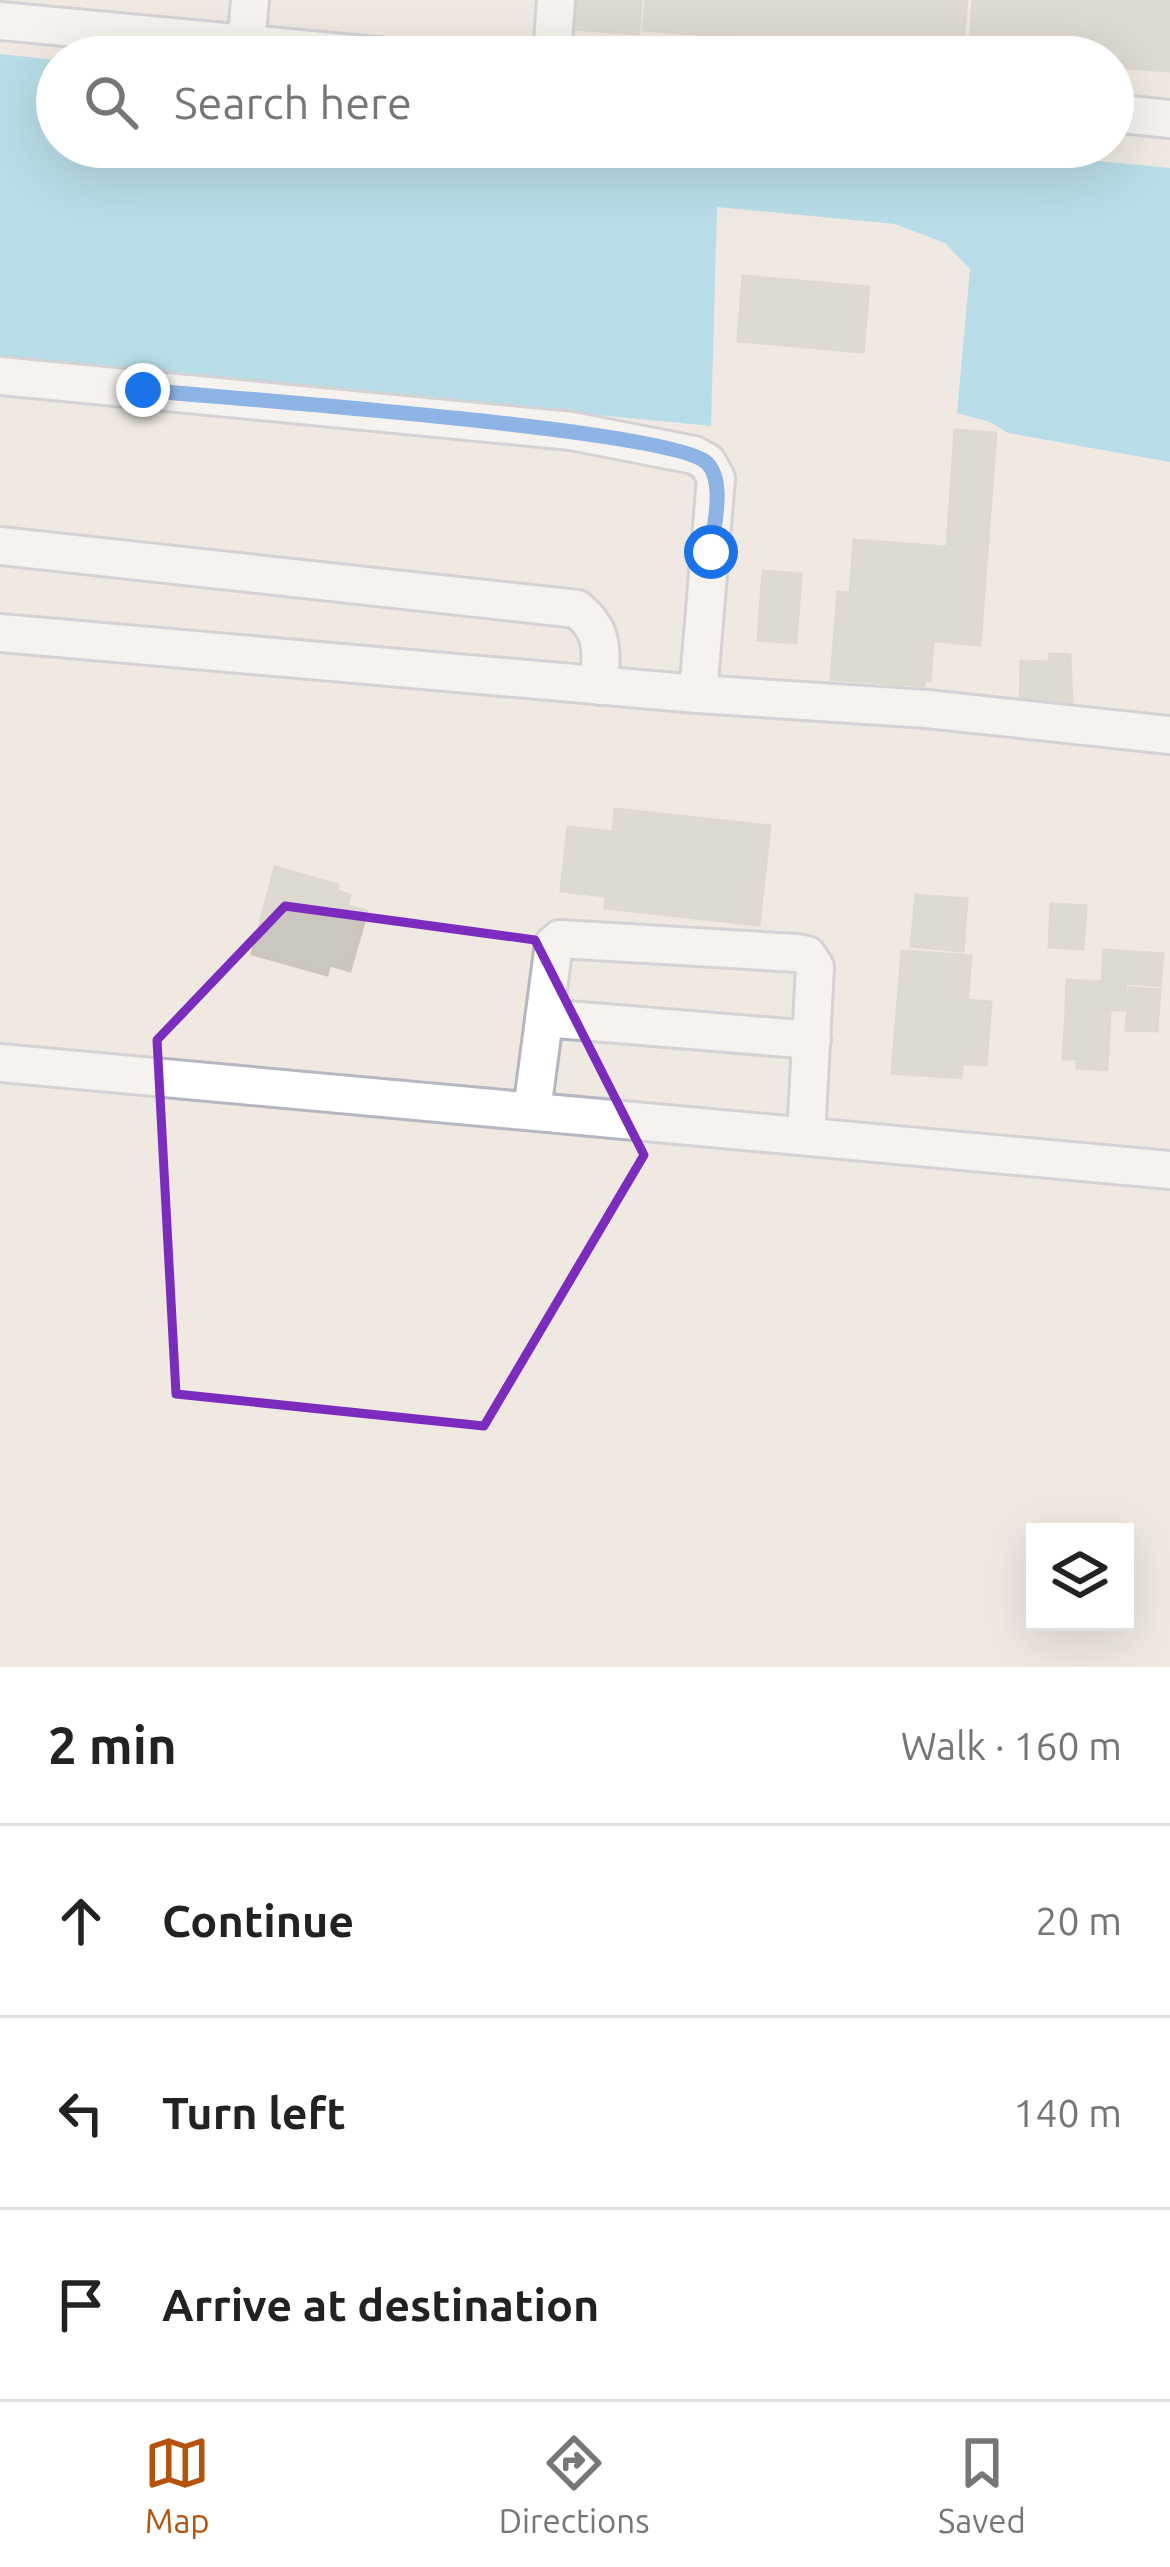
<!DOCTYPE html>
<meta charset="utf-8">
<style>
body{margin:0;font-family:Ubuntu,sans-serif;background:#f6f6f6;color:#222}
.controls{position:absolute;right:36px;bottom:36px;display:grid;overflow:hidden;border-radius:0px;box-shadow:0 12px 48px #0002}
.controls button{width:108px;height:108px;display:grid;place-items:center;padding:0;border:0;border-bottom:3px solid #e0e0e0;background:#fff;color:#222;font:60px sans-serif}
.stop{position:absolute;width:36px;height:36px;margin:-27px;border:9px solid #1a73e8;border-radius:50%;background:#fff}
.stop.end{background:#1a73e8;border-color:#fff;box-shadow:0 3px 12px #0008}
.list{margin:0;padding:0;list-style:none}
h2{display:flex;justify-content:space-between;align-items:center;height:156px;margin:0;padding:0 48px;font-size:51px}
h2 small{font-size:39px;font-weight:400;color:#767676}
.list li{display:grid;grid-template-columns:78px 1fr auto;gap:36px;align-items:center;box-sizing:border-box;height:192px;padding:0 48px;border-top:3px solid #e0e0e0}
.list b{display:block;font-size:45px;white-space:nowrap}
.list em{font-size:39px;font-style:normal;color:#767676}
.icon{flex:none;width:66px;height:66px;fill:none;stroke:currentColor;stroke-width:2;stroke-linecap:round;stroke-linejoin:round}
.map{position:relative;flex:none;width:1170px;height:1667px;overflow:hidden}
.search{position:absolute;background:#fff;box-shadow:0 12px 48px #0002;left:36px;right:36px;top:36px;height:132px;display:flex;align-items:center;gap:30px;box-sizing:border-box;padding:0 42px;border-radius:66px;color:#767676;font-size:45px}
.sheet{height:732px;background:#fff}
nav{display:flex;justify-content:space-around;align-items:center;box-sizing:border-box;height:168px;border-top:3px solid #e0e0e0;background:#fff;font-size:33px;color:#767676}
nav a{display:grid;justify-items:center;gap:6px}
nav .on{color:#b45309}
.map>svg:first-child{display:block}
.water{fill:#75cff0}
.building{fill:#cbc7bf;stroke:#cbc5ba;stroke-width:3}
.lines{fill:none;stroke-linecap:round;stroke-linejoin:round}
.minor-casing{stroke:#b4b7c1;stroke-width:42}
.minor{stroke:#fff;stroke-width:36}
.route{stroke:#1a73e8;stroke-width:15}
.marked{fill:none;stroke:#7b2cbf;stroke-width:9;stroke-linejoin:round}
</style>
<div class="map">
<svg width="1170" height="1667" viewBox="0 0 1170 1667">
<rect width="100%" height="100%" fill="#efe9e1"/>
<path class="water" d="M0 54 57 60V147H951L1170 168V462L1008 433 990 422 957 413 970 269 945 243 895 224 717 207 711 426 0 357Z"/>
<path class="building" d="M572 0H641L639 34 570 29Z
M646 0H967L962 55 643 30Z
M973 0H1170V71L1113 67V57L969 54Z
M743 276 869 287 863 352 738 341Z
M955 430 996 433 980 645 936 641 939 600 850 593 854 540 947 547Z
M763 571 801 574 796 643 758 640Z
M838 592 889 596 882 683 831 679Z
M889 596 936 600 930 681 925 680 924 686 882 683Z
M1050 654 1070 655 1072 705 1020 704 1021 661 1049 662Z
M615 809 770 826 759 925 605 908Z
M568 827 613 832 606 896 561 891Z
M275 867 338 885 337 891 350 895 347 906 367 911 350 971 330 965 327 975 252 954Z
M916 895 967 899 963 951 911 946Z
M1051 904 1086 906 1083 949 1049 947Z
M1104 950 1163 954 1160 986 1102 981Z
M902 951 971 956 961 1078 892 1073Z
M1067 980 1126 984 1124 1010 1066 1009Z
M1129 988 1160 990 1157 1031 1126 1030Z
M968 1000 991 1002 986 1065 962 1064Z
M1066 1009 1110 1012 1107 1070 1077 1068V1059H1063Z"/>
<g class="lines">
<defs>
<path id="minor" d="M0 21 386 57
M246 45 250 0
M552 57 556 0
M1113 113 1170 119
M0 376 571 431 694 455 707 462 716 478 698 694
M0 546 577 609C606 633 600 650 600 686
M0 633 698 694 927 709 1170 735
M544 1018 812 1040
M0 1063 1170 1170
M532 1111 554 944 560 939 797 953 807 955 815 967 806 1136"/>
</defs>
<use href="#minor" class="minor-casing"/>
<use href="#minor" class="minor"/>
</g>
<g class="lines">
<path class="route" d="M143 390C221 398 673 429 707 463 726 482 713 528 711 552"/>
</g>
<path d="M0 0H1170V1667H0ZM285 906 535 940 644 1155 484 1426 176 1394 157 1040Z" fill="#efe9e1" fill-opacity=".55" fill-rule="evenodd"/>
<path class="marked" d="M285 906 535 940 644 1155 484 1426 176 1394 157 1040Z"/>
</svg>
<div class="controls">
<button><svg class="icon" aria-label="layers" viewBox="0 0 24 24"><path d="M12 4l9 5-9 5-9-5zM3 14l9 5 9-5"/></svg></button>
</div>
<div class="stop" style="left:711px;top:552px"></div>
<div class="stop end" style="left:143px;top:390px"></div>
<div class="search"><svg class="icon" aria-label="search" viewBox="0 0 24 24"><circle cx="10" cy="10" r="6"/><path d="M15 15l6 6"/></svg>Search here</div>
</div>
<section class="sheet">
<h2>2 min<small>Walk · 160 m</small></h2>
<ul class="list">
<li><svg class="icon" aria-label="ahead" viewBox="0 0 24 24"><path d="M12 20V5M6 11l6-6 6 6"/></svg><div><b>Continue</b></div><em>20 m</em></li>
<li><svg class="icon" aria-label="left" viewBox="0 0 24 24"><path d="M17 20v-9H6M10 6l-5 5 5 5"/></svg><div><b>Turn left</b></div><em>140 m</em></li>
<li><svg class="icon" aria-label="arrive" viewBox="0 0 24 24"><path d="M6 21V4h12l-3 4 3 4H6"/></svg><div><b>Arrive at destination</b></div></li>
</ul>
</section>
<nav>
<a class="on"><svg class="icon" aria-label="map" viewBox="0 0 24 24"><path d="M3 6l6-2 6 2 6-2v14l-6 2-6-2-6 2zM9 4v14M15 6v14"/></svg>Map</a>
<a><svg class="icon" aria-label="directions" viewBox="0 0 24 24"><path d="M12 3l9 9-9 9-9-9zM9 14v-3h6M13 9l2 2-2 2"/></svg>Directions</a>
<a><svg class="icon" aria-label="saved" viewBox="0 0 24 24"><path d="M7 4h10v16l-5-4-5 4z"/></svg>Saved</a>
</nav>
